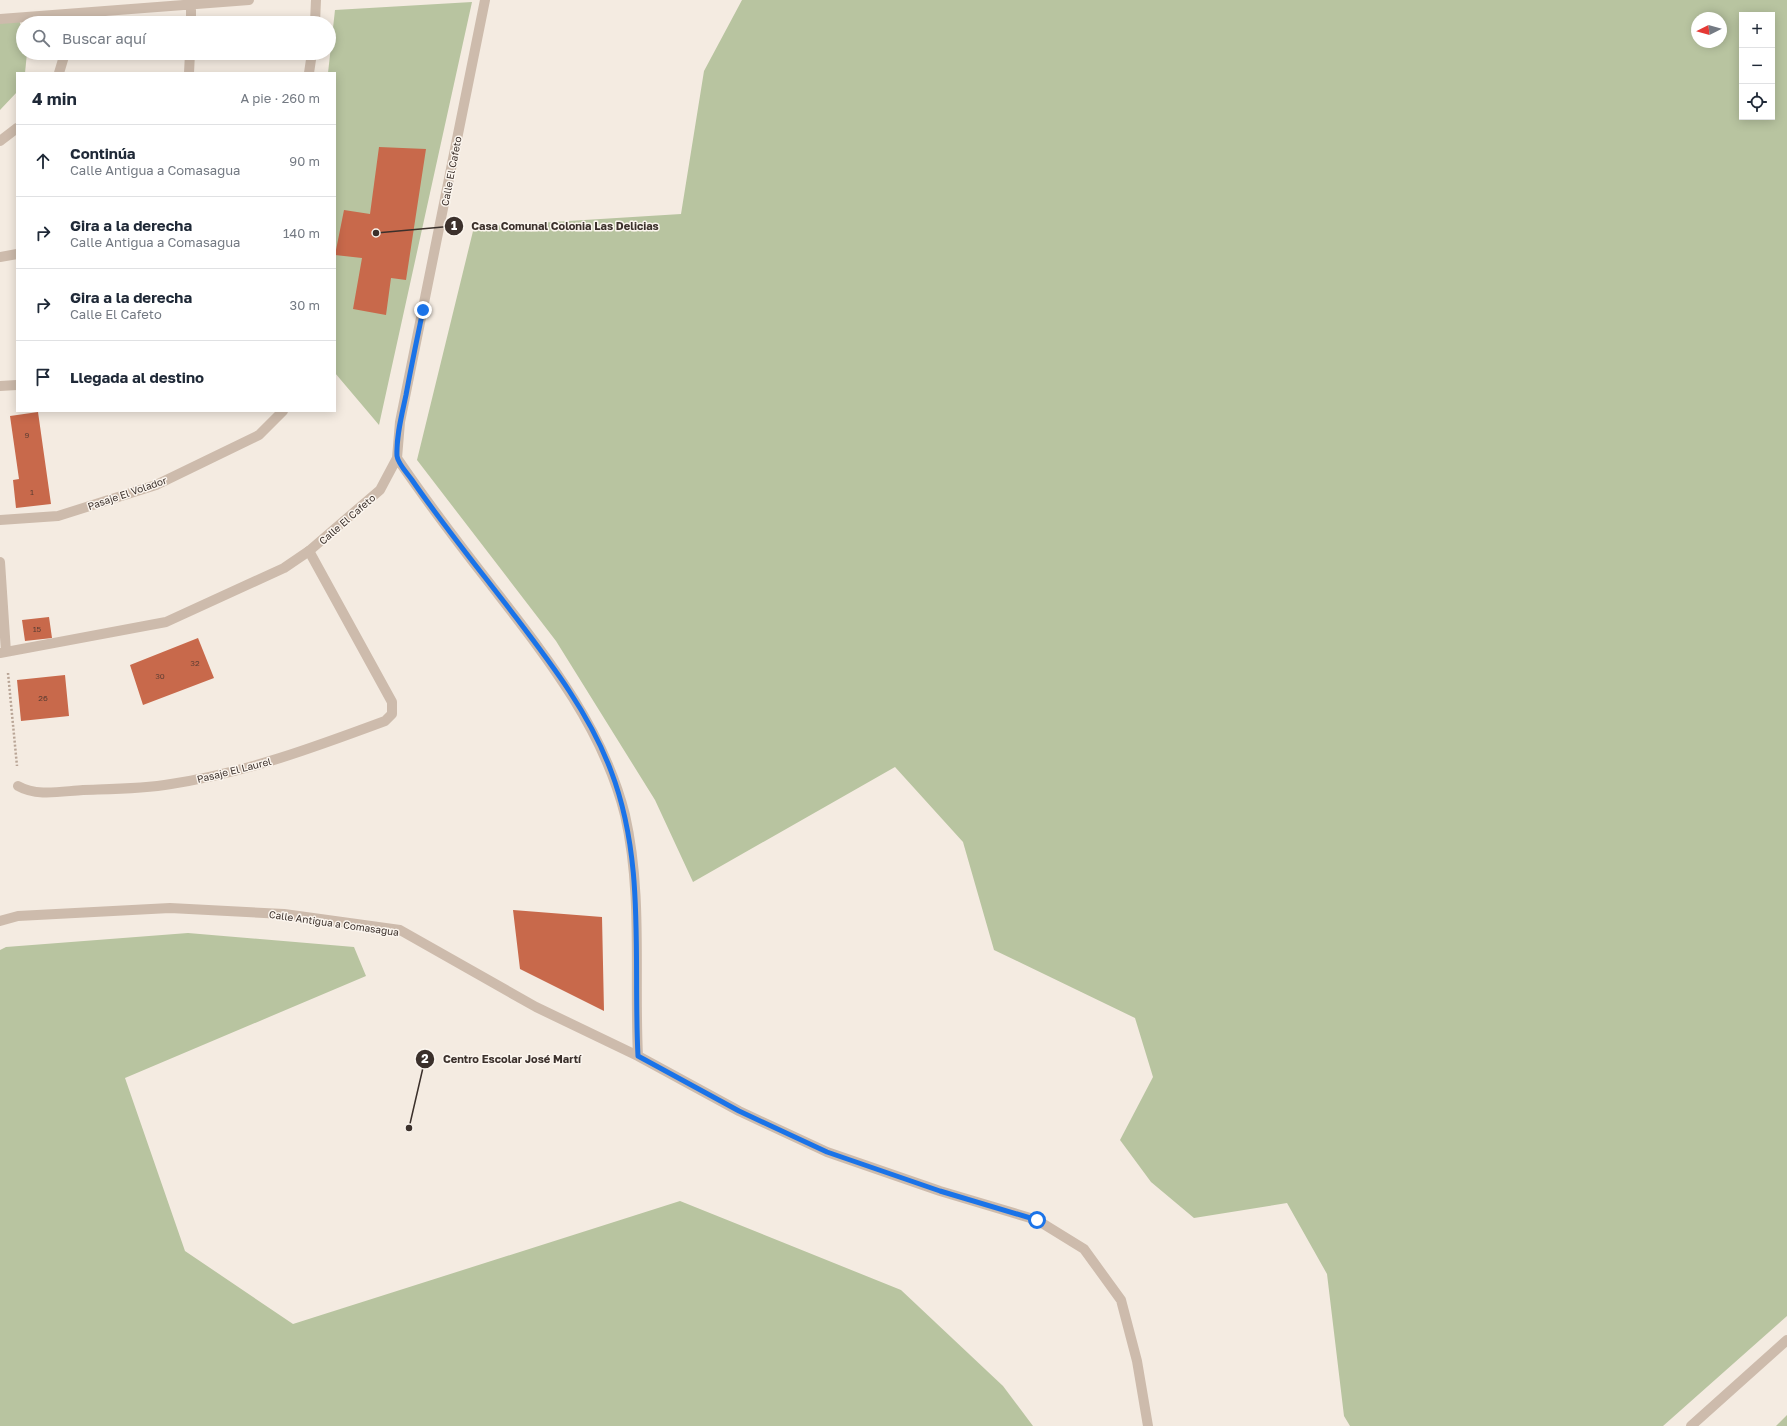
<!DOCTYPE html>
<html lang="es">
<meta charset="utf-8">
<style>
body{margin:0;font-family:"Golos Text",sans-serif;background:#f2f2f3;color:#1f2937}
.controls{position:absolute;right:12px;top:12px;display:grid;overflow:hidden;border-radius:0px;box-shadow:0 2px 10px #0003}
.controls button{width:36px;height:36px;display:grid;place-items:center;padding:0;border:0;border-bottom:1px solid #e0e1e3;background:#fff;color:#1f2937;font:20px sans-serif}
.compass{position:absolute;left:1691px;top:12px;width:36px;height:36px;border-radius:50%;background:#fff;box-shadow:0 2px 10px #0003;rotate:264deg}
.stop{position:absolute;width:12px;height:12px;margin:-9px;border:3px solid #1a73e8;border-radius:50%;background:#fff}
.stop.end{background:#1a73e8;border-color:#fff;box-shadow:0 1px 4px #0008}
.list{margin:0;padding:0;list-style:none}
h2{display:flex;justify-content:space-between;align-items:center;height:52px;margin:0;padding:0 16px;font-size:17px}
h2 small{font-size:13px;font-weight:400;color:#747a83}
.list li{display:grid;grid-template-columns:26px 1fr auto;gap:12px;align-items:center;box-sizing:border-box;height:72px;padding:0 16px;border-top:1px solid #e0e1e3}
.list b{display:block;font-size:15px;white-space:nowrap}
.list p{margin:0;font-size:13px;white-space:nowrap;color:#747a83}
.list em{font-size:13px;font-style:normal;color:#747a83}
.icon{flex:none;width:22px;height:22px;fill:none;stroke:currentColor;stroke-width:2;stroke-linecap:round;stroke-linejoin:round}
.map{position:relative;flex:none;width:1787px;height:1426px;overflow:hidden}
.search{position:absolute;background:#fff;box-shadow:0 2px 10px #0003;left:16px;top:16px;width:320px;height:44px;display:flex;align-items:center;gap:10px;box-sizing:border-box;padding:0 14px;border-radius:22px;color:#747a83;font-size:15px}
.panel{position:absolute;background:#fff;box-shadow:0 2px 10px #0003;left:16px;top:72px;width:320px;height:340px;border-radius:0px}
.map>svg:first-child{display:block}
.green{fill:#b8c4a0;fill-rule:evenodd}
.building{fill:#c8694b}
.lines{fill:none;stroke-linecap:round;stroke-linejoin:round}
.path{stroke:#b9a596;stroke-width:2.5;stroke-dasharray:2 2;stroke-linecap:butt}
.pedestrian{stroke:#cdbbac;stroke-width:10}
.minor{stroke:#cdbbac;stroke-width:10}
.route{stroke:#1a73e8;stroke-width:5}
.labels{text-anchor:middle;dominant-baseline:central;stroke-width:3;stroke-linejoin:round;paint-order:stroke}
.number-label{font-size:8px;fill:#5e3e33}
.street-label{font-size:10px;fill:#3b302b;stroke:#fbf5ee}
.leader{fill:none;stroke:#3b302b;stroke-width:1.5}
.callout-dot{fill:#3b302b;stroke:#fbf5ee;stroke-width:1.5}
.mark-label{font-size:12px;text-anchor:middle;font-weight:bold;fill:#fff}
.callout-label{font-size:11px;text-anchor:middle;font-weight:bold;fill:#3b302b;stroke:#fbf5ee;stroke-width:3;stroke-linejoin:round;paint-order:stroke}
</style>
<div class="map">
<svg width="1787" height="1426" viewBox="0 0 1787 1426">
<rect width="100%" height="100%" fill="#f4ebe1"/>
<path class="green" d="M742 0H1787V1316L1663 1426H1350L1344 1416 1327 1274 1287 1203 1194 1218 1151 1182 1120 1140 1153 1077 1135 1018 994 950 963 842 895 767 693 882 655 800 556 641 417 460 474 227 681 214 704 71ZM1742 15H1772V117H1742ZM1697 18H1721V42H1697Z
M472 2 379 425 335 373V73H328L335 10Z
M19 20 23 32V53H27L25 73H17V92L0 110V22Z
M188 933 354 947 366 976 125 1078 185 1251 293 1324 680 1201 901 1290 1003 1386 1033 1426H0V950L6 947Z
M1787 1415V1426H1776Z"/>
<path class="building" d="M379 147 426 149 406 280 391 278 386 315 353 309 362 258 335 255 344 210 370 214Z
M38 412 51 504 16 508 13 480 19 479 10 416Z
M49 617 52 638 25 641 22 620Z
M198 638 214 678 143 705 130 665Z
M65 675 69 716 21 721 17 680Z
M513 910 602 917 604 1011 520 969Z"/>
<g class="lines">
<path class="path" d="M8 673 17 766"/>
<path class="pedestrian" d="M18 786C37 797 63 791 83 790 112 789 142 789 171 784 245 773 315 747 385 721L392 714V702L309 551"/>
<path class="minor" d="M191 4V23
M0 19 249 0
M315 23 316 0
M59 73 65 53
M189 73 190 53
M309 73 312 53
M0 141 17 128
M0 257 17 254
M0 386 17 385
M397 458C427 502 458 543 491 585 545 655 603 727 625 815 643 894 634 976 638 1056
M0 520 58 516 156 485 259 435 283 411
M0 562 6 652
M0 653 166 622 284 568 309 551 380 490 397 458 400 422 485 0
M0 921 18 916 170 908 284 914 400 930 536 1007 638 1056 739 1111 827 1152 940 1191 1037 1220 1084 1249 1121 1300 1137 1361 1148 1426
M1691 1426 1787 1340"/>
</g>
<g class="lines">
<path class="route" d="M423 310C417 339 411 367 406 395 402 414 396 436 397 456 398 464 408 474 412 480 443 525 478 568 511 611 549 661 589 712 611 771 646 862 633 961 638 1056L739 1111 827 1152 940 1191 1037 1220"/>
</g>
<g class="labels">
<g class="number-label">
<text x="27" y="435">9</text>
<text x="32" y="492">1</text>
<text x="37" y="629">15</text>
<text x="195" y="663">32</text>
<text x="160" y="676">30</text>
<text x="43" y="698">26</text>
</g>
<g class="street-label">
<text transform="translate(451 171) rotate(-79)">Calle El Cafeto</text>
<text transform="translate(127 493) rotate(-19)">Pasaje El Volador</text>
<text transform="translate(347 519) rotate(-41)">Calle El Cafeto</text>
<text transform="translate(234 770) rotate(-14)">Pasaje El Laurel</text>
<text transform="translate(334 923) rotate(8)">Calle Antigua a Comasagua</text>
</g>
</g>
<path class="leader" d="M376 233L454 226M409 1128L425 1059"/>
<g class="callout-dot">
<circle cx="376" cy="233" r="4"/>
<circle cx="409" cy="1128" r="4"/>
<circle cx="454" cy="226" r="10"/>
<circle cx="425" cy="1059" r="10"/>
</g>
<g class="mark-label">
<text x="454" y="230">1</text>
<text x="425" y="1063">2</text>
</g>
<g class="callout-label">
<text x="565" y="230">Casa Comunal Colonia Las Delicias</text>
<text x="512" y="1063">Centro Escolar José Martí</text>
</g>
</svg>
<div class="controls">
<button>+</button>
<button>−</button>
<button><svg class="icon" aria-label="locate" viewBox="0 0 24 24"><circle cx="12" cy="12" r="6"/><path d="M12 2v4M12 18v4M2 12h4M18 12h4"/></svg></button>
</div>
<svg class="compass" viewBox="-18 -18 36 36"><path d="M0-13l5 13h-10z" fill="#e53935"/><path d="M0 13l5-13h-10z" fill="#747a83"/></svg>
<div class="stop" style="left:1037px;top:1220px"></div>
<div class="stop end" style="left:423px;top:310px"></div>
<div class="search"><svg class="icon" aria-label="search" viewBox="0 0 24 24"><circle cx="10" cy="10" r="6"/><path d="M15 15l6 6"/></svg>Buscar aquí</div>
<section class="panel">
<h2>4 min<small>A pie · 260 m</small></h2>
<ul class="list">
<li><svg class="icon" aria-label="ahead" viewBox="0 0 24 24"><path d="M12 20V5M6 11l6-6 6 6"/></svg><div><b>Continúa</b><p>Calle Antigua a Comasagua</p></div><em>90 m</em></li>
<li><svg class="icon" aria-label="right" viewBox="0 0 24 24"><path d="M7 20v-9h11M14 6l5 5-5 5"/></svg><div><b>Gira a la derecha</b><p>Calle Antigua a Comasagua</p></div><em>140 m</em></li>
<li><svg class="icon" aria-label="right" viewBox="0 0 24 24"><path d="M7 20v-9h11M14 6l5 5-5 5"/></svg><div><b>Gira a la derecha</b><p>Calle El Cafeto</p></div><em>30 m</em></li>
<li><svg class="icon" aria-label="arrive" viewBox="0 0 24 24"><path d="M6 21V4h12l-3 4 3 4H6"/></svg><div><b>Llegada al destino</b></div></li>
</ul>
</section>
</div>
